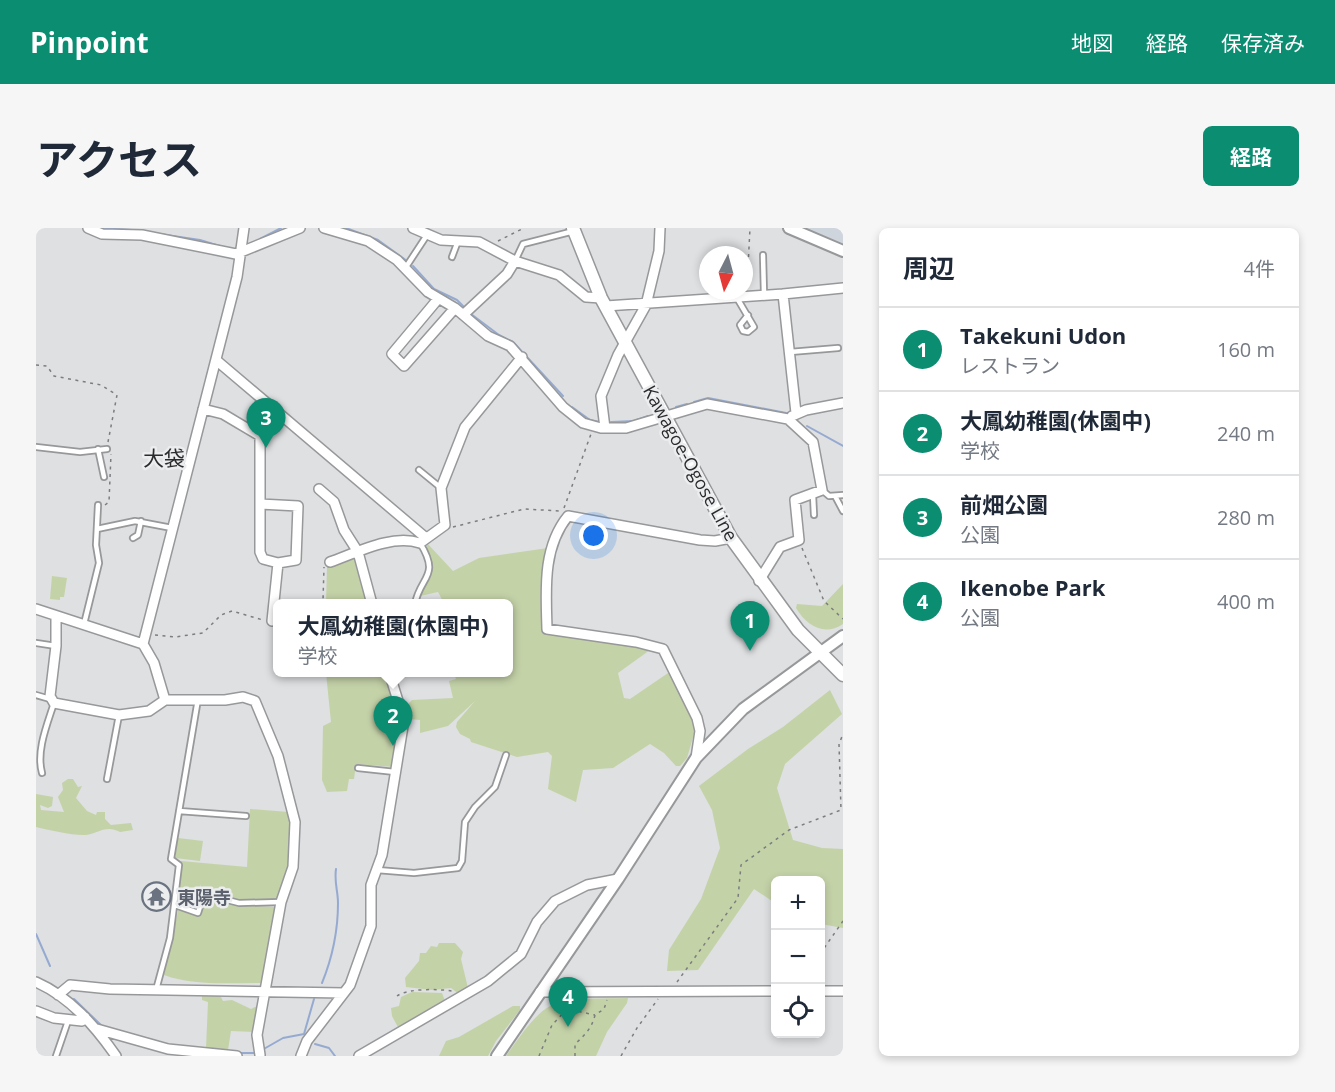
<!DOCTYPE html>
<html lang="ja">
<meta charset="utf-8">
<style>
body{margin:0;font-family:"Open Sans","Noto Sans JP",sans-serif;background:#f6f6f7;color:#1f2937}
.controls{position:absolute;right:18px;bottom:18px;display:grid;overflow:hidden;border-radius:9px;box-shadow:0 3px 9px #0003}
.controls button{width:54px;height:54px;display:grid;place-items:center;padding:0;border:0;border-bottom:2px solid #e0e1e3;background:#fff;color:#1f2937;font:30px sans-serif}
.compass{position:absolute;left:663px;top:18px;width:54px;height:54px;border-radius:50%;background:#fff;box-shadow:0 3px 9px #0003;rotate:186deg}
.you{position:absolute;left:558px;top:308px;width:21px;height:21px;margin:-15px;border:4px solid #fff;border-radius:50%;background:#1a73e8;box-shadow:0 0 0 9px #1a73e833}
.badge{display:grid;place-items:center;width:39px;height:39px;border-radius:50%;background:#0b8d72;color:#fff;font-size:20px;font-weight:700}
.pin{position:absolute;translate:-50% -50px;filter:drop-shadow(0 2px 3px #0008)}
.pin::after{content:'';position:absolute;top:32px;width:21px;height:18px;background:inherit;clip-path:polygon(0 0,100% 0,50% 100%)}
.popup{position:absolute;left:237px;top:371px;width:240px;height:78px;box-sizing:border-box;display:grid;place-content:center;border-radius:9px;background:#fff;filter:drop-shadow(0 2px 4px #0005);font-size:20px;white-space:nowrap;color:#747a83}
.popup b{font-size:22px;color:#1f2937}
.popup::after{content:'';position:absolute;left:50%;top:100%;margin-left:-12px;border:12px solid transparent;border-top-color:#fff}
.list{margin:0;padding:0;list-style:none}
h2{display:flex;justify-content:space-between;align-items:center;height:78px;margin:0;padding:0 24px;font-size:26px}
h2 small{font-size:20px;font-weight:400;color:#747a83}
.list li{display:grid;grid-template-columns:39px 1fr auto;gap:18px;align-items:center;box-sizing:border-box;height:84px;padding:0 24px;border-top:2px solid #e0e1e3}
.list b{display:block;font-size:22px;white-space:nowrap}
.list p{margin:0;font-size:20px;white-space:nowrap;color:#747a83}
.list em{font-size:20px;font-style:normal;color:#747a83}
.icon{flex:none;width:33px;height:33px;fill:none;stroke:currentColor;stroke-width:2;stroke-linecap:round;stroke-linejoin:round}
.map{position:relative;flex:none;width:807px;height:828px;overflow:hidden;border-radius:9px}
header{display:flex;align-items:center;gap:36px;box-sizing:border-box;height:84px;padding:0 30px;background:#0b8d72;color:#fff}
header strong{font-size:28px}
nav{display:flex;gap:33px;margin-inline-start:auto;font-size:21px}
.intro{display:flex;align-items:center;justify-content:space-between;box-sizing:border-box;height:144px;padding:0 36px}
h1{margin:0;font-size:42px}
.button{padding:15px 27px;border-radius:9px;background:#0b8d72;color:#fff;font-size:21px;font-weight:700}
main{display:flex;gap:36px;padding:0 36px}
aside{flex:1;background:#fff;border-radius:9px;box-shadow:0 3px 9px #0003}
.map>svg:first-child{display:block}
.built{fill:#cfd5dd}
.green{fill:#c4d2a8}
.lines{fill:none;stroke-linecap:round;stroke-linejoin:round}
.stream{stroke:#96aad1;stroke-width:2}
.service-casing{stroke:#97989a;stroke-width:8}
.minor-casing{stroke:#97989a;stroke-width:12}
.tertiary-casing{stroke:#97989a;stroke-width:14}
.secondary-casing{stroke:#97989a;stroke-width:15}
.path{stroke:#7c7d7f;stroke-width:1.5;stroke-dasharray:3 4.5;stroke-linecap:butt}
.service{stroke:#fff;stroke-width:4.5}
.minor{stroke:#fff;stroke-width:9}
.tertiary{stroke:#fff;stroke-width:10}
.secondary{stroke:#fff;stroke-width:12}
.labels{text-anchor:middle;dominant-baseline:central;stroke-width:5;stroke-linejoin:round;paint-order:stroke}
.street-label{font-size:18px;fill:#2b2b2c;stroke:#ebedef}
.worship-label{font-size:18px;font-weight:bold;fill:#5b616d;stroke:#ebedef;text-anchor:start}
.quarter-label{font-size:21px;fill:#2b2b2c;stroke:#ebedef}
</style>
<header>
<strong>Pinpoint</strong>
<nav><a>地図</a><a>経路</a><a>保存済み</a></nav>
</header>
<div class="intro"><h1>アクセス</h1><a class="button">経路</a></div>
<main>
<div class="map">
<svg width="807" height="828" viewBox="0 0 807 828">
<rect width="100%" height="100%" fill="#dee0e2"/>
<path class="built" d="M765 0H807V18Z"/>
<path class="green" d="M390 314 417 343 443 330 512 320 505 369 508 405 598 417 614 422 582 445 588 470 594 471 635 443 660 499 651 530 644 538H640L628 525 614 516 577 540 547 542 540 574 512 561 516 528 512 524 481 529 435 514 434 511 424 506 420 499 421 494 439 473 412 498 384 505V492L372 491 370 478 376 472 417 470 413 453 420 451 418 445 472 444V376L408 375 402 364 384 368 382 366 389 357V342L393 332Z
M319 330 333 375 290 376 291 339Z
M16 348 31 350 28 369H24V372L14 371Z
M807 356V396C788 409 770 397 760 380L761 376 786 378Z
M290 445H347L364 492 358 539 320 536 318 551H313L311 563 291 564 286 552 287 498 295 494Z
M794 462 806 486 749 536 741 560 757 612 786 620 807 621V700L785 696 784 652H740L739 675 718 661 662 742 631 743 633 722 665 671 684 620 676 582 663 558 712 521 747 499Z
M32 551H37L42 559 46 558 40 570 51 583 60 587 61 584H69V591L75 597 95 595 97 602 84 604C70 596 61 606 50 607 38 608 13 602 0 599V566L17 569 16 578 12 580 4 577 5 582 28 584 22 569 27 562 26 555Z
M214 581 253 584C260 612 253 642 244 669 219 679 190 668 165 663V656L160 679 144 676 141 672 145 633 211 639Z
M142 610 167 613 164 633 139 630Z
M171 669 206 677 240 679 229 751 224 755C192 755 158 758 128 747L142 683 143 681 164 688Z
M403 715H419L427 724 425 731 432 760 423 766 415 760 396 762 370 759 369 750 383 733 384 725H390L395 718 401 719Z
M376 764 406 765 409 773 363 801 356 788 355 780 363 778 365 769Z
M166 766 184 767 187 773 196 772 215 781 225 776 219 804 195 803 192 822 170 820 172 774 166 772Z
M592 770 591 775 571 804 560 828H470C515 763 517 772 592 770Z
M477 778H484V782L460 813 452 828H403L410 813 423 809Z"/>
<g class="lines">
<path class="stream" d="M63 0 96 2
M310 0 342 12 371 33
M117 5 164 12 187 19
M224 11 245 0
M377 38 398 61 421 72 429 80
M435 86 463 107 477 114 527 168
M658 174 672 170 750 185
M536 179 554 192 564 194
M640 179 651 176
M575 194 598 193 612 188
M771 198 807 218
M0 706 14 738
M286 755C297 728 302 704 302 675 302 663 298 654 300 641
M38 771 67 799
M279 816 293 820 299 828
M226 822 247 810 268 806 278 771
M202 825H220"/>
<defs>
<path id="service" d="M727 27 728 66
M416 29 422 13
M479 33 487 16 538 3
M370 39 391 7
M701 70 718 99 712 104 707 103 704 97 712 87
M754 124 802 120
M0 219 44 224 71 221
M62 221 68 249
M383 242 405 260
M786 262 793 268 807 267
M777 267 778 287
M799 268 807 283
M61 301 99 293 136 300
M97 310 102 307 105 293
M379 376C384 348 405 349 384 315
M48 396 63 335 60 317 62 277
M0 415 20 418
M0 467 14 471
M322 540 359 544
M6 545C0 523 11 497 18 475
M71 551 83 487
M143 583 210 588
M341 642 378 645 422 640 426 633 429 594 439 579 459 559 470 527
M139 677 162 685 168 666 203 675 245 674
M120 762 134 710 143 637 135 631 162 471
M20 828 32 793"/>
<path id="minor" d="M52 0 66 6 106 7 200 26 264 0
M288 0 332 13 361 32 392 64 419 80 452 108 474 118 527 179 547 195 565 200H590L671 176 752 191 777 214 786 262 759 272 763 312 744 319 723 353
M377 0 405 12 443 14 479 33
M747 66 807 60
M402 71 356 126 368 138 419 80
M570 78 747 66 760 185
M427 87 471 46 479 33 523 47 550 69 565 70
M180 132 390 310
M167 181 187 186 224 208V324L227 331 242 335 260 332 262 278 224 276
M756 188 770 182 807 175
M569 200 565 168 582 127 610 77 623 23 624 0
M283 261 298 274 308 302 322 324 336 376
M294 334C322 324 356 306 384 315L409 297 405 260 429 199 486 129
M0 381 107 416 118 435 129 472
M20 388V418L14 468 18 475 83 487 113 483 129 472H189L207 469 219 473 242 528 259 594 257 639 245 674 221 807 224 827
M236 393 242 335
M107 416 201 49 208 0
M660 530 664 503 661 490 627 421 600 414 511 401C510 363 506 320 532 288L664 312 679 313 695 310
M0 754C34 769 59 798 80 828
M784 763H807
M504 764 740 763
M22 767 34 757 74 761 308 765
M0 783 18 790 46 793 49 789
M61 801 132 821 201 828
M265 828 271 813 314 757 335 698V657L346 627 368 492 353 444
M323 828 452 753 485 726 501 694 519 673 551 657 582 651"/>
<path id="tertiary" d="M753 0 807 23
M461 828 582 651 660 530 707 481 807 408"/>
<path id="secondary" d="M537 0 565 70 695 310 762 402 807 447"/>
</defs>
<use href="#service" class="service-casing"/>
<use href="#minor" class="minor-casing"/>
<use href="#tertiary" class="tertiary-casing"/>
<use href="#secondary" class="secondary-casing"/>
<path class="path" d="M462 13 488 0
M711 59 714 0
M0 137 11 138 18 148 65 157 81 167 72 214
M69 277 73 274 75 226
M528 280 555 206
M417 299 488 281 524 283
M766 320 788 373 807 391
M283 376 287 372 288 339
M119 407 139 409 167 405 185 387 196 383 227 392
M784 726 807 693
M641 754 702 670 705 637 753 602 805 582 803 516 807 506
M361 768C372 760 403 761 416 763
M503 828 516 797 531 781 559 787
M539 828V816C549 807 556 800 559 787L568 781 571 772
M585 828 601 800 622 771"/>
<use href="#service" class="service"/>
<use href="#minor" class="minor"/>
<use href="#tertiary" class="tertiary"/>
<use href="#secondary" class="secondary"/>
</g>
<defs>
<symbol id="temple-ring" viewBox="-11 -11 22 22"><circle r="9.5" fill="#ebedef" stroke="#6b7280" stroke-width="1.5"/><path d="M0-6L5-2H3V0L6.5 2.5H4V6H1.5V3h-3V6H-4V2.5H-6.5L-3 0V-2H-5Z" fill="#6b7280"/></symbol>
</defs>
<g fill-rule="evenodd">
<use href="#temple-ring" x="104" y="652" width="33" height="33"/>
</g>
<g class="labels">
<g class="street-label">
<text transform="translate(655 235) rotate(61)">Kawagoe-Ogose Line</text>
</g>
<g class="worship-label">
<text x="141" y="669">東陽寺</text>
</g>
<g class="quarter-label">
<text x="128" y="230">大袋</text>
</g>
</g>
</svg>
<div class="controls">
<button>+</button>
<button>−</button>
<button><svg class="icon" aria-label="locate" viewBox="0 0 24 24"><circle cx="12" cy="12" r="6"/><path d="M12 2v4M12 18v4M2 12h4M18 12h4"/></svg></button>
</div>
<svg class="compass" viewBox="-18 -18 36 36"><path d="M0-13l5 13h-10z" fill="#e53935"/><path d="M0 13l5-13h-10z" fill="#747a83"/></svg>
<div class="you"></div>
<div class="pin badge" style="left:714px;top:423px">1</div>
<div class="pin badge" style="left:357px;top:518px">2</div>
<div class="popup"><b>大鳳幼稚園(休園中)</b>学校</div>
<div class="pin badge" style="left:230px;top:220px">3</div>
<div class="pin badge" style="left:532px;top:799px">4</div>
</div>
<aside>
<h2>周辺<small>4件</small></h2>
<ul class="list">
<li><span class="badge">1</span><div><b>Takekuni Udon</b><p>レストラン</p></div><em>160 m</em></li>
<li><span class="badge">2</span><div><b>大鳳幼稚園(休園中)</b><p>学校</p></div><em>240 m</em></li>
<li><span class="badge">3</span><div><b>前畑公園</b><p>公園</p></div><em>280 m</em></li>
<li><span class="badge">4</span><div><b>Ikenobe Park</b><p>公園</p></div><em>400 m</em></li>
</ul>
</aside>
</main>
